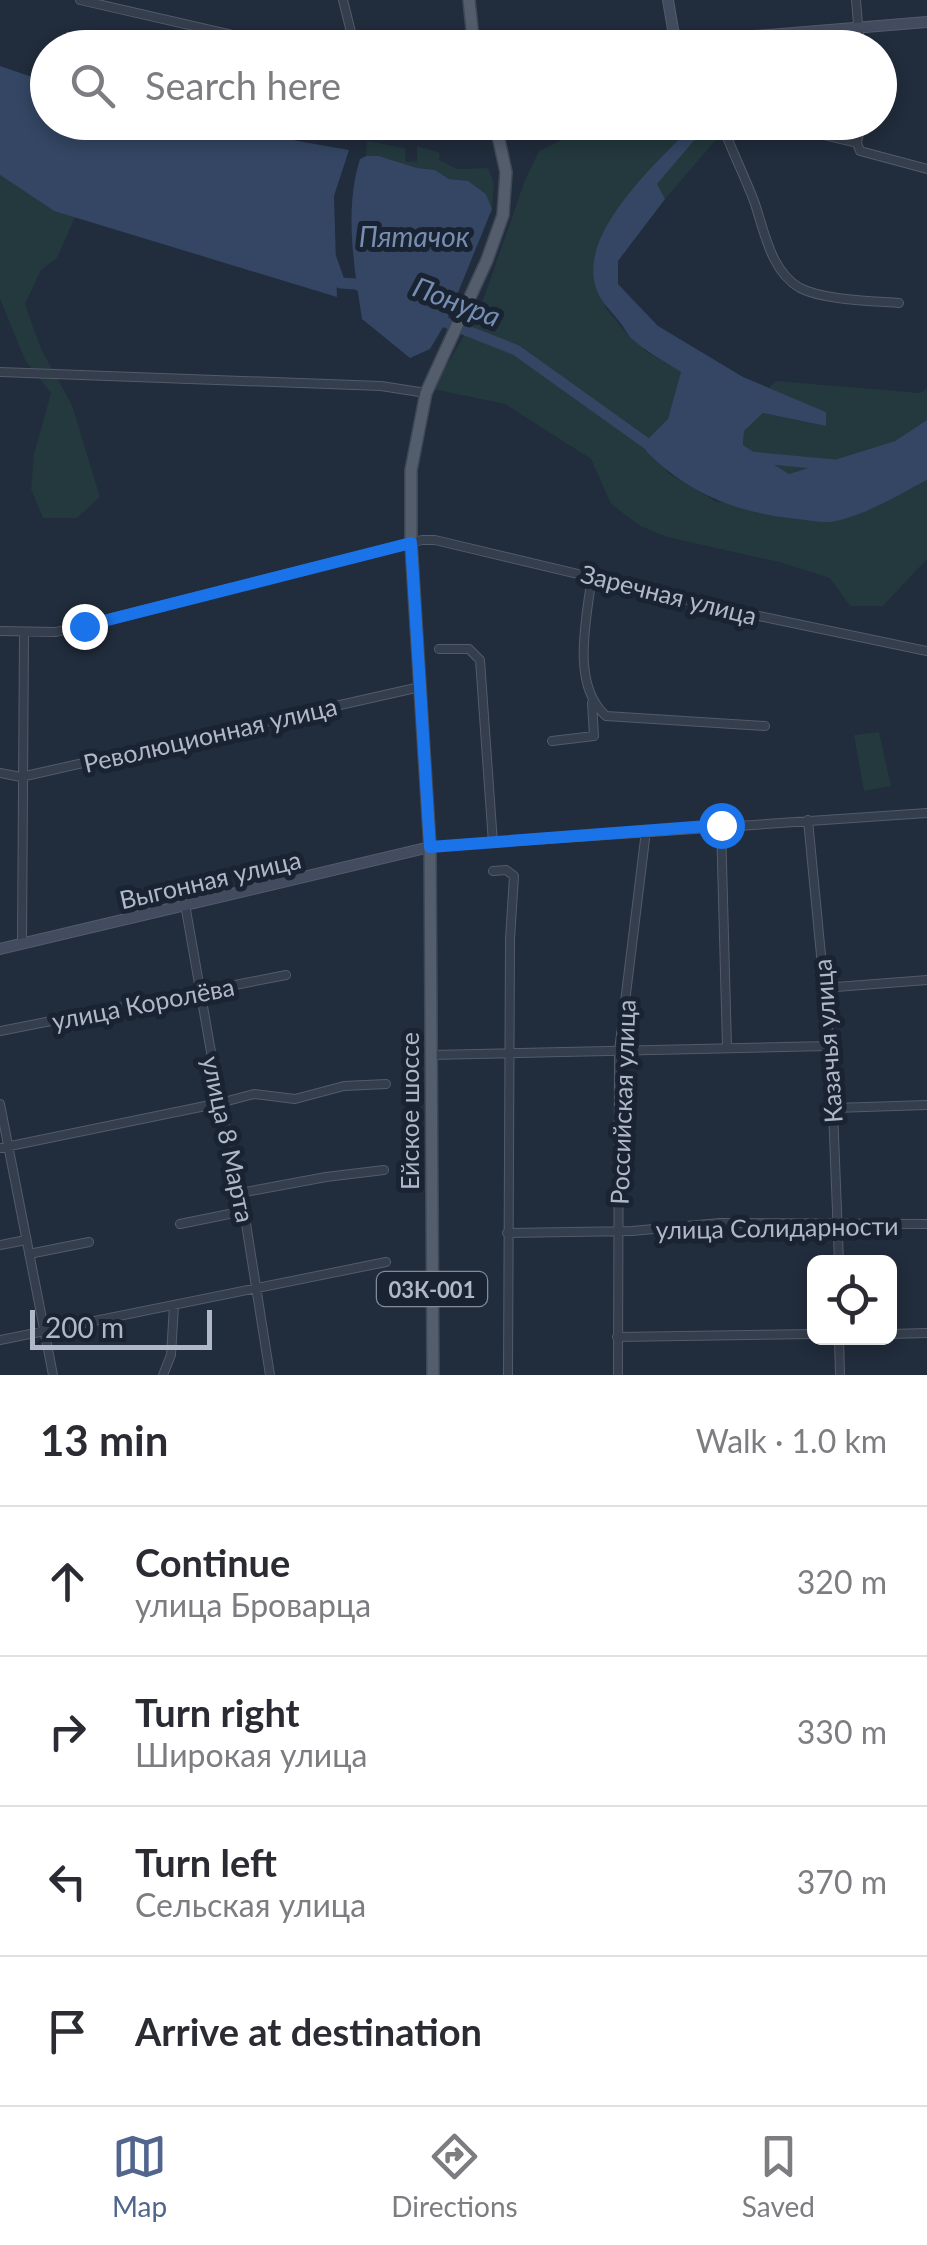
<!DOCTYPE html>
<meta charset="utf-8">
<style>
body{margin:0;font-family:Lato,sans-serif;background:#f2f2f3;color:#2b2b33}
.controls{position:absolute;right:30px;bottom:30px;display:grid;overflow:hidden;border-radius:15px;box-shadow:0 5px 15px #0003}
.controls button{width:90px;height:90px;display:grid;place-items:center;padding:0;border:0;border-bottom:2px solid #e1e1e2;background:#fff;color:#2b2b33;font:50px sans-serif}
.scale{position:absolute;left:30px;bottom:25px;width:182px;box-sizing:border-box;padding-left:10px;border:5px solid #b0b8c8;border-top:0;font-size:28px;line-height:35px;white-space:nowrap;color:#b0b8c8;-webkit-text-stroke:8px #1a2331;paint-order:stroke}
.stop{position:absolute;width:30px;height:30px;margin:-22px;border:8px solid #1a73e8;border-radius:50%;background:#fff}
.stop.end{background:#1a73e8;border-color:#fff;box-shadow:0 2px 10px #0008}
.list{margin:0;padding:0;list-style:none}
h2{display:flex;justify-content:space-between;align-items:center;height:130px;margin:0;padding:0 40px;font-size:42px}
h2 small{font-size:32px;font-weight:400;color:#7c7c81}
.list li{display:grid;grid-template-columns:65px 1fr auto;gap:30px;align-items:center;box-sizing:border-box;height:150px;padding:0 40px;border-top:2px solid #e1e1e2}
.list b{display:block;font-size:38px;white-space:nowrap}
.list p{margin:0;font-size:32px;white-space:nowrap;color:#7c7c81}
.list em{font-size:32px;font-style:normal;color:#7c7c81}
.icon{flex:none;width:55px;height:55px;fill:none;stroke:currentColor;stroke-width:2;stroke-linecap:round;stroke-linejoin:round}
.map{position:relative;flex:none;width:927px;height:1375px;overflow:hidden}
.search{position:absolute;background:#fff;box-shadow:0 5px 15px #0003;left:30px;right:30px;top:30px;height:110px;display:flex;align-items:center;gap:25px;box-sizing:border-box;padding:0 35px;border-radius:55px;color:#7c7c81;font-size:38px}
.sheet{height:730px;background:#fff}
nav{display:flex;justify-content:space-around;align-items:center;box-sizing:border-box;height:140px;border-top:2px solid #e1e1e2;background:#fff;font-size:28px;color:#7c7c81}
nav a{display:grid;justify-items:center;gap:5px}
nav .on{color:#52658d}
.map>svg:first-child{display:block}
.green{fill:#23393d}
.water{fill:#344664}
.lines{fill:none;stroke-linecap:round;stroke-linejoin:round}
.river{stroke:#344664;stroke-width:11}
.street-casing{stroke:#535b6a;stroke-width:10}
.secondary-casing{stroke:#535b6a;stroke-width:12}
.primary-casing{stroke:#3e4755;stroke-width:14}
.street{stroke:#353e4c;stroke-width:8}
.secondary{stroke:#434c5f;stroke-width:10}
.primary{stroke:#535d6c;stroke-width:11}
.route{stroke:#1a73e8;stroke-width:12}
.labels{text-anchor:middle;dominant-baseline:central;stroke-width:10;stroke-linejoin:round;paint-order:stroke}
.shield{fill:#1a2331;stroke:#838b9b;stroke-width:2.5}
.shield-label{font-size:22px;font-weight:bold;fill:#b0b8c8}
.street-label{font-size:25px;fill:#b0b8c8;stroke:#1a2331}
.water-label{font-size:28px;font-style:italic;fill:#768eb2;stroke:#1a2331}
</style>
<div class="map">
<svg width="927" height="1375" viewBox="0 0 927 1375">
<rect width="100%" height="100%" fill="#212c3c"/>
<path class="green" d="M596 123H718L721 134 665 199 656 184 701 131 694 125 609 221 605 307 627 334 647 352 682 372 668 419 649 438 668 473 717 502 869 510 927 480V559L883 606H850L830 578 779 562 667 537 640 526 611 504 591 459 505 404 433 389 481 306 525 180 539 151Z
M367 141 405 148 406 162H417V146L440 153 439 160 457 169 488 168 494 183 492 209 486 194 468 181 449 179 435 170 417 168 379 156H366Z
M0 175 54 211 75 217 57 258 41 270 25 304 41 349 72 405 100 497 77 518H43L31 489 34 454 51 393 25 360 0 299Z
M776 381 920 393 927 388V420L895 441 789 474 743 445 744 431 763 413 825 426 826 412 769 388Z
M879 732 891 786 864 791 854 735Z"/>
<path class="water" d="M0 66 47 82 48 122 196 123 349 150 334 196 337 297 54 211 0 175Z
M694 124 702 131 657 184 665 199 618 261V284L658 326 743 377 826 412V426L763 413 744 431 743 445 789 474 895 441 927 420V480C898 495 868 514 836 521 824 524 809 520 797 519 738 513 688 494 646 451L649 438 668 419 681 372C664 361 646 352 631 338 627 334 625 329 622 325 613 312 602 305 596 288 577 232 660 160 694 124Z
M366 156H379L417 168 435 170 449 179 468 181 486 194 492 209 446 322 430 349 410 358 362 319C354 267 344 210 360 159Z"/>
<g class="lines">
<path class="river" d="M331 258 340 283 356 284 369 291
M432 317 516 350 653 448 661 449
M749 457 835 465"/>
<defs>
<path id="street" d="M80 0 289 48
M343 0 355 48
M856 0 860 48
M721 122C731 149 744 175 754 201 764 229 770 271 800 288 823 300 872 301 899 303
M799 129 857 143 860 151 927 169
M857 143 861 122
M0 372 381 386 426 393
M592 575C587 618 570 684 606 716L765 726
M0 631 56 632 422 540H435L725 609 927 651
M439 649H469L480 660 493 843
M552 741 594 736 592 703
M0 773 21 777 420 687
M808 820 831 1059 839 1262
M721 825 727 1047
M430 847 927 813
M493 871 506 870 514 876 510 939 508 1375
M185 904 220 1103 244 1211 270 1375
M22 944 24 633
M823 988 927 980
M0 1031 286 975
M432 1055 828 1046
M0 1104 53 1375
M834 1108 927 1105
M0 1148 220 1103 254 1094 295 1099 344 1086 386 1084
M240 1193 326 1177 384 1170
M180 1224 244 1211
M507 1233 632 1231 720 1223 927 1224
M0 1245 26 1240
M29 1254 89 1242
M890 1334 927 1333
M617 1337 814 1334
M839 1338 840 1375
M0 1340 386 1262
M163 1375 171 1355 174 1306
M618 1375 619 1051 646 831"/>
<path id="secondary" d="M668 0 675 41
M608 48 927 22
M0 949 430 847"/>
<path id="primary" d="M469 0 474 48
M433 1375 430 847 411 543V470L426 393 487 260 503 215 506 172 495 122"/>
</defs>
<use href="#street" class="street-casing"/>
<use href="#secondary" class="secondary-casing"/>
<use href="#primary" class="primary-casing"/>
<use href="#street" class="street"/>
<use href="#secondary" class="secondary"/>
<use href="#primary" class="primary"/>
</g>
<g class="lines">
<path class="route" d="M84 626 411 543 430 847 721 825"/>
</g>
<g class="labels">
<rect class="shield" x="377" y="1272" width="110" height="34" rx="8"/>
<g class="shield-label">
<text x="432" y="1289">03К-001</text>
</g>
<g class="street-label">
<text transform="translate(669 594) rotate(14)">Заречная улица</text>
<text transform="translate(210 734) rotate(-13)">Революционная улица</text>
<text transform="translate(210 879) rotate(-13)">Выгонная улица</text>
<text transform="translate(143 1003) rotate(-11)">улица Королёва</text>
<text transform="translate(827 1041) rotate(-94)">Казачья улица</text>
<text transform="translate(622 1102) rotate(-88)">Российская улица</text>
<text transform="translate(409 1111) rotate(-90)">Ейское шоссе</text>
<text transform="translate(229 1139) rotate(78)">улица 8 Марта</text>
<text transform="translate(777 1227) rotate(-1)">улица Солидарности</text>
</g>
<g class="water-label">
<text x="414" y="236">Пятачок</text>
<text transform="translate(457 301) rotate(21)">Понура</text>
</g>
</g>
</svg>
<div class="controls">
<button><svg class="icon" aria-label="locate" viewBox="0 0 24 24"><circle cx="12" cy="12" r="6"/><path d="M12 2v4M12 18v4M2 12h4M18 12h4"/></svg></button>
</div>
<div class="scale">200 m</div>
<div class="stop" style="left:721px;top:825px"></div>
<div class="stop end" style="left:84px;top:626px"></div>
<div class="search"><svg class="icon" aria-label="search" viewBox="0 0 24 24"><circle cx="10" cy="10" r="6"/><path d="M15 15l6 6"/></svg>Search here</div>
</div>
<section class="sheet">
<h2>13 min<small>Walk · 1.0 km</small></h2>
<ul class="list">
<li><svg class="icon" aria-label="ahead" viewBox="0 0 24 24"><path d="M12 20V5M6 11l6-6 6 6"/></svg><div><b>Continue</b><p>улица Броварца</p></div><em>320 m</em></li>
<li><svg class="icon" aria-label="right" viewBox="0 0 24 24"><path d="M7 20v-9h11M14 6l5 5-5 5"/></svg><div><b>Turn right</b><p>Широкая улица</p></div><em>330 m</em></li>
<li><svg class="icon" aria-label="left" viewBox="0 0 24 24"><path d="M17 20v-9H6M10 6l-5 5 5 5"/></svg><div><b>Turn left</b><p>Сельская улица</p></div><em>370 m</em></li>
<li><svg class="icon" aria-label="arrive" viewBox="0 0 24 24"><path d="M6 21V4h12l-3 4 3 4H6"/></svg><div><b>Arrive at destination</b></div></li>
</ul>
</section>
<nav>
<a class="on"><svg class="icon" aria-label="map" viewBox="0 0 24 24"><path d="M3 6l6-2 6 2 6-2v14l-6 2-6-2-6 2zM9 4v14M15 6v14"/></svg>Map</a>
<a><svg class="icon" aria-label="directions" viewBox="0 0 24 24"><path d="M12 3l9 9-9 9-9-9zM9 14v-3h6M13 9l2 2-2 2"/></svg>Directions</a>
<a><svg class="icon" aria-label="saved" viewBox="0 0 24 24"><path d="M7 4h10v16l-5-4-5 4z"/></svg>Saved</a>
</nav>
